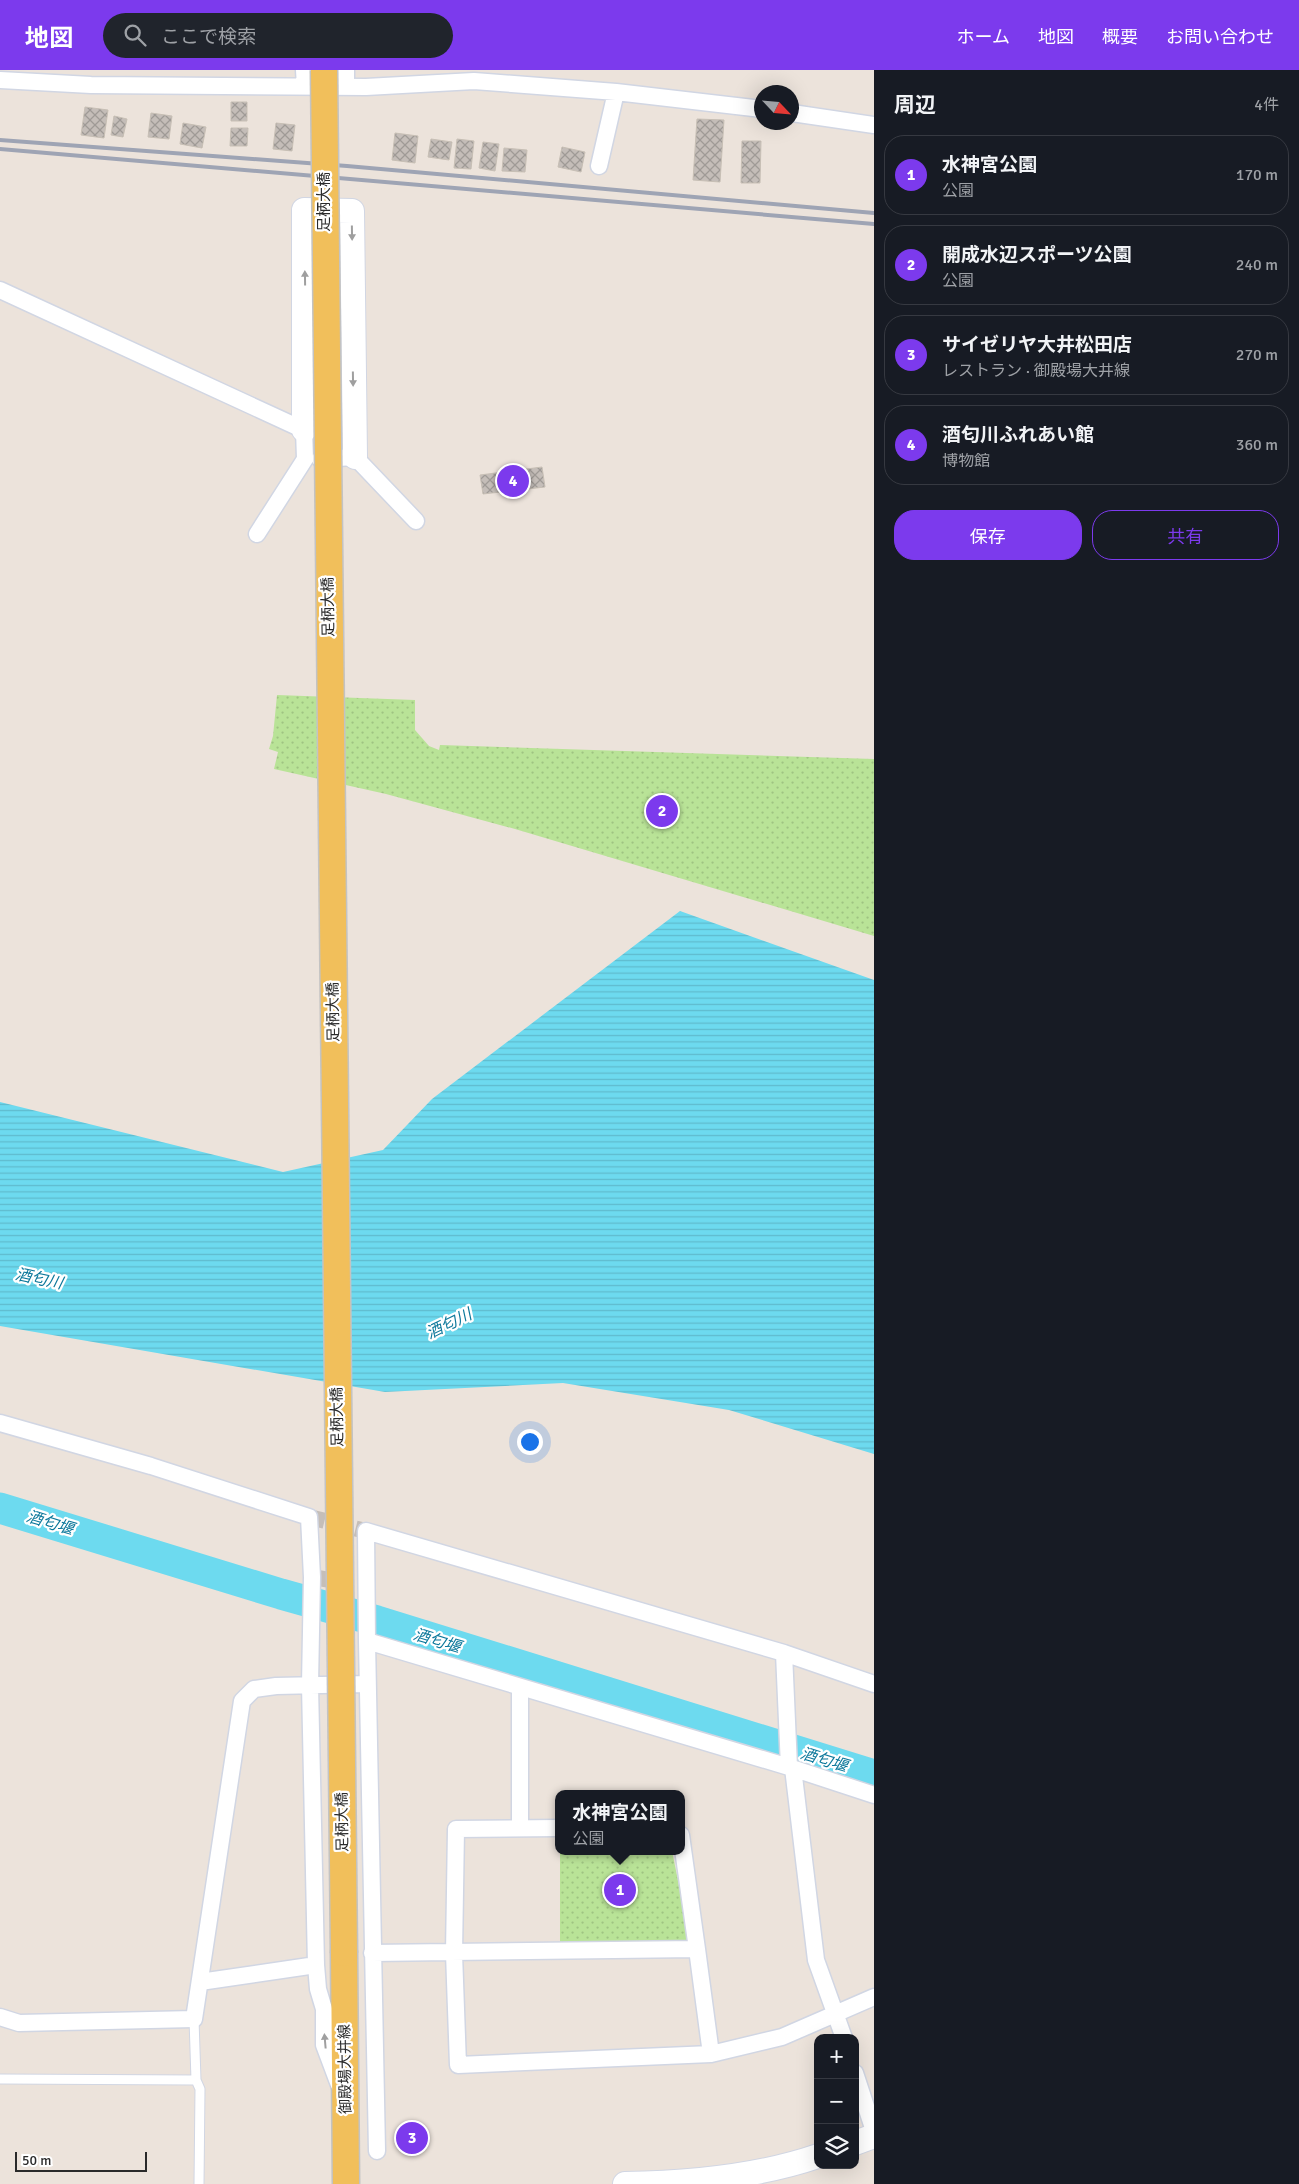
<!DOCTYPE html>
<html lang="ja">
<meta charset="utf-8">
<style>
body{margin:0;font-family:Signika,"Noto Sans JP",sans-serif;background:#20242c;color:#f1f3f6}
.controls{position:absolute;right:15px;bottom:15px;display:grid;overflow:hidden;border-radius:10px;box-shadow:0 5px 20px #0002}
.controls button{width:45px;height:45px;display:grid;place-items:center;padding:0;border:0;border-bottom:1px solid #363941;background:#171b24;color:#f1f3f6;font:25px sans-serif}
.compass{position:absolute;left:754px;top:15px;width:45px;height:45px;border-radius:50%;background:#171b24;box-shadow:0 5px 20px #0002;rotate:116deg}
.scale{position:absolute;left:15px;bottom:12px;width:132px;box-sizing:border-box;padding-left:5px;border:2px solid #2a2a2a;border-top:0;font-size:14px;line-height:18px;white-space:nowrap;color:#2a2a2a;-webkit-text-stroke:4px #fff;paint-order:stroke}
.you{position:absolute;left:529px;top:1371px;width:18px;height:18px;margin:-12px;border:4px solid #fff;border-radius:50%;background:#1a73e8;box-shadow:0 0 0 8px #1a73e833}
.badge{display:grid;place-items:center;width:32px;height:32px;border-radius:50%;background:#7c3aed;color:#fff;font-size:16px;font-weight:700}
.pin{position:absolute;translate:-50% -50%;border:2px solid #fff;box-shadow:0 1px 5px #0006}
.popup{position:absolute;left:555px;top:1720px;width:130px;height:65px;box-sizing:border-box;display:grid;place-content:center;border-radius:10px;background:#171b24;filter:drop-shadow(0 1px 4px #0005);font-size:16px;white-space:nowrap;color:#9ea1a6}
.popup b{font-size:19px;color:#f1f3f6}
.popup::after{content:'';position:absolute;left:50%;top:100%;margin-left:-10px;border:10px solid transparent;border-top-color:#171b24}
.list{margin:0;padding:0;list-style:none}
h2{display:flex;justify-content:space-between;align-items:center;height:65px;margin:0;padding:0 20px;font-size:21px}
h2 small{font-size:16px;font-weight:400;color:#9ea1a6}
.list li{display:grid;grid-template-columns:32px 1fr auto;gap:15px;align-items:center;box-sizing:border-box;height:80px;margin:0 10px 10px;padding:0 10px;border:1px solid #363941;border-radius:20px}
.list b{display:block;font-size:19px;white-space:nowrap}
.list p{margin:0;font-size:16px;white-space:nowrap;color:#9ea1a6}
.list em{font-size:16px;font-style:normal;color:#9ea1a6}
.actions{display:flex;gap:10px;padding:15px 20px}
.actions a{flex:1;padding:11px 0;border:1px solid #7c3aed;border-radius:20px;text-align:center;font-size:18px;color:#7c3aed}
.actions .main{background:#7c3aed;color:#fff}
.icon{flex:none;width:28px;height:28px;fill:none;stroke:currentColor;stroke-width:2;stroke-linecap:round;stroke-linejoin:round}
.map{position:relative;flex:none;width:874px;height:2114px;overflow:hidden}
header{display:flex;align-items:center;gap:30px;box-sizing:border-box;height:70px;padding:0 25px;background:#7c3aed;color:#fff}
header strong{font-size:24px}
nav{display:flex;gap:28px;margin-inline-start:auto;font-size:18px}
.search{width:350px;height:45px;background:#20242c;display:flex;align-items:center;gap:12px;box-sizing:border-box;padding:0 18px;border-radius:28px;color:#9ea1a6;font-size:19px}
main{display:flex}
aside{flex:1;background:#171b24}
.map>svg:first-child{display:block}
.grass{fill:url(#grass-dots)}
.water{fill:url(#water-rules)}
.lines{fill:none;stroke-linecap:round;stroke-linejoin:round}
.river{stroke:#6ddaef;stroke-width:31}
.building{fill:url(#building-cross-hatch);stroke:#c7bfb5}
.street-tunnel{stroke:#c5beb8;stroke-width:16;stroke-dasharray:16 8;stroke-linecap:butt}
.lane-casing{stroke:#d1d6e3;stroke-width:11}
.street-casing{stroke:#d1d6e3;stroke-width:19}
.secondary-casing{stroke:#d1d6e3;stroke-width:26}
.primary-casing{stroke:#c3c3c3;stroke-width:29}
.lane{stroke:#fff;stroke-width:9}
.street{stroke:#fff;stroke-width:16}
.secondary{stroke:#fff;stroke-width:24}
.primary{stroke:#f1bf5b;stroke-width:26}
.rail{stroke:#9ea4b4;stroke-width:4}
.primary-bridge-casing{stroke:#c3c3c3;stroke-width:29;stroke-linecap:butt}
.primary-bridge{stroke:#f1bf5b;stroke-width:26}
.oneway{fill:#9f9f9f}
.labels{text-anchor:middle;dominant-baseline:central;stroke-width:4.5;stroke-linejoin:round;paint-order:stroke}
.street-label{font-size:15px;fill:#2a2a2a;stroke:#fff}
.water-label{font-size:16px;font-style:italic;fill:#0c789b;stroke:#fff}
</style>
<header>
<strong>地図</strong>
<div class="search"><svg class="icon" aria-label="search" viewBox="0 0 24 24"><circle cx="10" cy="10" r="6"/><path d="M15 15l6 6"/></svg>ここで検索</div>
<nav><a>ホーム</a><a>地図</a><a>概要</a><a>お問い合わせ</a></nav>
</header>
<main>
<div class="map">
<svg width="874" height="2114" viewBox="0 0 874 2114">
<defs>
<pattern id="grass-dots" width="8" height="8" patternUnits="userSpaceOnUse" patternTransform="scale(1.25)"><rect width="8" height="8" fill="#b9e397"/><path d="M2 2h.1M6 6h.1" fill="none" stroke="#9fc382" stroke-width="1.8" stroke-linecap="round"/></pattern>
<pattern id="water-rules" width="6" height="5" patternUnits="userSpaceOnUse" patternTransform="scale(1.25)"><rect width="6" height="5" fill="#6ddaef"/><path d="M0 2.5h6" fill="none" stroke="#5fbbcd"/></pattern>
<pattern id="building-cross-hatch" width="8" height="8" patternUnits="userSpaceOnUse" patternTransform="scale(1.25)"><rect width="8" height="8" fill="#c4bdb8"/><path d="M0 0l8 8M0 8l8-8" fill="none" stroke="#9f9a96"/></pattern>
</defs>
<rect width="100%" height="100%" fill="#ece3db"/>
<path class="grass" d="M277 625 415 630V660L429 676 439 680 440 675 874 689V866L515 759 386 724 274 699 278 682 269 679 273 666Z
M560 1781H672L690 1870 560 1876Z"/>
<path class="water" d="M680 841 874 910V1384L729 1340 563 1313 385 1322 0 1256V1032L283 1102 383 1080 432 1029Z"/>
<g class="lines">
<path class="river" d="M0 1438 281 1524 377 1551 874 1705"/>
</g>
<path class="building" d="M231 32H247V51H231Z
M85 37 108 40 104 68 81 65Z
M151 43 172 46 169 69 148 67Z
M114 46 127 49 123 67 111 65Z
M697 49 724 50 720 112 693 110Z
M183 53 206 57 202 78 180 74Z
M276 53 295 55 292 81 273 79Z
M231 58H248L247 76H230Z
M395 63 418 66 415 93 392 90Z
M431 69 452 72 449 90 428 87Z
M457 69 474 71 471 99 454 98Z
M742 71H761L760 113H741Z
M483 72 499 74 495 101 479 98Z
M562 77 585 82 581 102 558 97Z
M504 78 527 80 525 102 502 101Z
M542 397 545 417 483 424 480 405Z"/>
<g class="lines">
<path class="street-tunnel" d="M309 1447 366 1461
M312 1507 366 1516"/>
<defs>
<path id="lane" d="M194 1949 196 2010 200 2019 199 2114
M0 2009 196 2010"/>
<path id="street" d="M304 0 305 16
M346 0V16
M0 10 91 15 366 17 474 11 616 22 762 39
M792 43 874 55
M599 96 616 22
M0 220 304 360 305 389 257 464
M320 389 355 387 416 451
M0 1353 151 1396 309 1447 312 1507 310 1615 316 1895 318 1919 324 1939V1975L339 2015
M367 1571 366 1461 784 1583 874 1614
M784 1583 789 1697
M520 1617V1757
M793 1698 816 1890 844 1968
M559 1758 456 1759 454 1883 458 1995 711 1984 782 1967 874 1927
M697 1879 711 1984
M372 1883 697 1879 681 1765
M200 1912 316 1895
M0 1947 19 1953 194 1949 242 1631 254 1619 276 1616 367 1614
M855 2003 874 2061
M377 2081 367 1571 789 1697 874 1725"/>
<path id="secondary" d="M304 360V140L352 141 355 387
M855 2073 874 2066
M625 2114C689 2113 757 2107 818 2086"/>
<path id="primary" d="M344 1883 346 2114"/>
</defs>
<use href="#lane" class="lane-casing"/>
<use href="#street" class="street-casing"/>
<use href="#secondary" class="secondary-casing"/>
<use href="#primary" class="primary-casing"/>
<use href="#lane" class="lane"/>
<use href="#street" class="street"/>
<use href="#secondary" class="secondary"/>
<use href="#primary" class="primary"/>
<path class="rail" d="M0 70 347 96 874 143
M0 79 874 154"/>
<defs>
<path id="primary-bridge" d="M324 0 344 1883"/>
</defs>
<use href="#primary-bridge" class="primary-bridge-casing"/>
<use href="#primary-bridge" class="primary-bridge"/>
</g>
<defs><path id="oneway-solid" d="M-6-.8H1V-3.2L6.5 0L1 3.2V.8H-6Z" transform="scale(1.25)"/></defs>
<g class="oneway">
<use href="#oneway-solid" transform="translate(352 163) rotate(89)"/>
<use href="#oneway-solid" transform="translate(305 208) rotate(-91)"/>
<use href="#oneway-solid" transform="translate(353 309) rotate(89)"/>
<use href="#oneway-solid" transform="translate(325 1971) rotate(-95)"/>
</g>
<g class="labels">
<g class="street-label">
<text transform="translate(324 132) rotate(-90)">足柄大橋</text>
<text transform="translate(328 537) rotate(-91)">足柄大橋</text>
<text transform="translate(333 942) rotate(-91)">足柄大橋</text>
<text transform="translate(337 1347) rotate(-91)">足柄大橋</text>
<text transform="translate(342 1752) rotate(-91)">足柄大橋</text>
<text transform="translate(345 1999) rotate(-91)">御殿場大井線</text>
</g>
<g class="water-label">
<text transform="translate(39 1209) rotate(12)">酒匂川</text>
<text transform="translate(449 1254) rotate(-26)">酒匂川</text>
<text transform="translate(50 1453) rotate(17)">酒匂堰</text>
<text transform="translate(437 1571) rotate(17)">酒匂堰</text>
<text transform="translate(824 1690) rotate(17)">酒匂堰</text>
</g>
</g>
</svg>
<div class="controls">
<button>+</button>
<button>−</button>
<button><svg class="icon" aria-label="layers" viewBox="0 0 24 24"><path d="M12 4l9 5-9 5-9-5zM3 14l9 5 9-5"/></svg></button>
</div>
<svg class="compass" viewBox="-18 -18 36 36"><path d="M0-13l5 13h-10z" fill="#e53935"/><path d="M0 13l5-13h-10z" fill="#9ea1a6"/></svg>
<div class="scale">50 m</div>
<div class="you"></div>
<div class="pin badge" style="left:620px;top:1820px">1</div>
<div class="popup"><b>水神宮公園</b>公園</div>
<div class="pin badge" style="left:662px;top:741px">2</div>
<div class="pin badge" style="left:412px;top:2068px">3</div>
<div class="pin badge" style="left:513px;top:411px">4</div>
</div>
<aside>
<h2>周辺<small>4件</small></h2>
<ul class="list">
<li><span class="badge">1</span><div><b>水神宮公園</b><p>公園</p></div><em>170 m</em></li>
<li><span class="badge">2</span><div><b>開成水辺スポーツ公園</b><p>公園</p></div><em>240 m</em></li>
<li><span class="badge">3</span><div><b>サイゼリヤ大井松田店</b><p>レストラン · 御殿場大井線</p></div><em>270 m</em></li>
<li><span class="badge">4</span><div><b>酒匂川ふれあい館</b><p>博物館</p></div><em>360 m</em></li>
</ul>
<div class="actions"><a class="main">保存</a><a>共有</a></div>
</aside>
</main>
